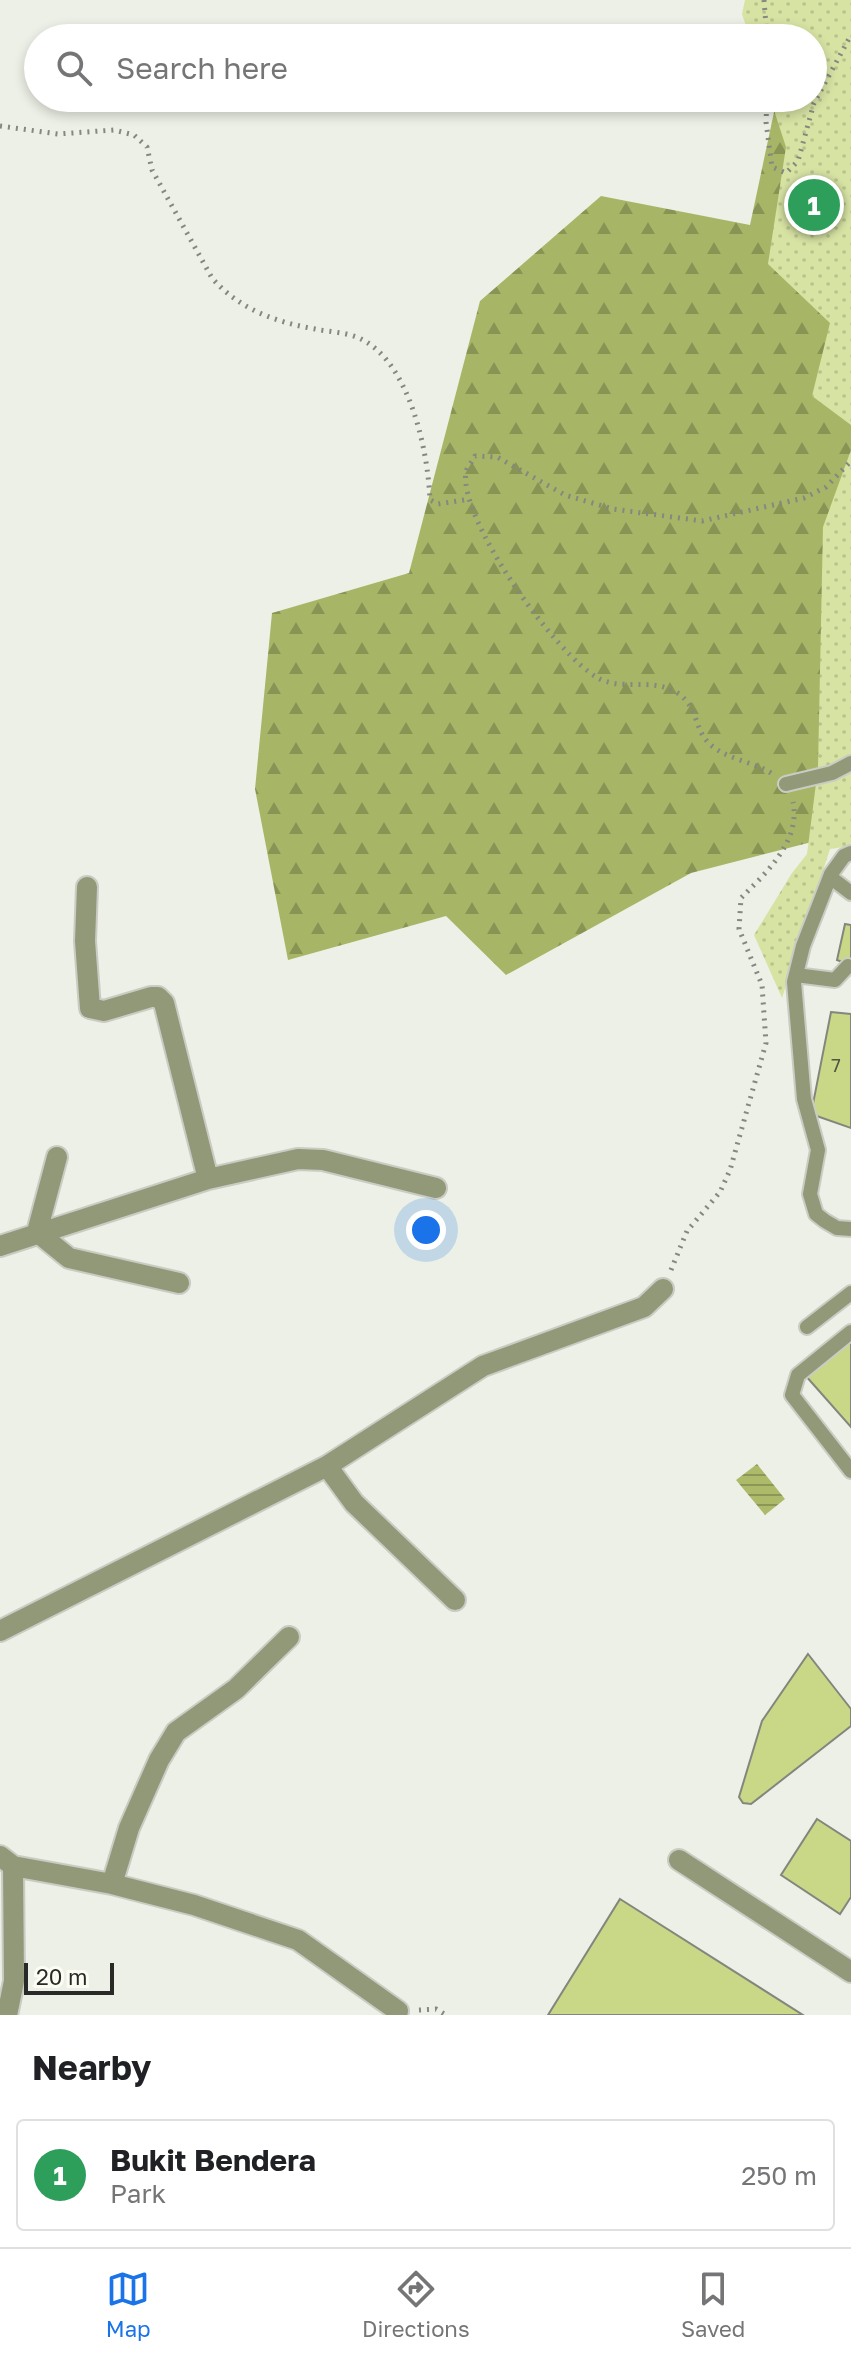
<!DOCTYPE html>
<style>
body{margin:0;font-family:"Golos Text",sans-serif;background:#f2f2f2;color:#202124}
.scale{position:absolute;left:24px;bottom:20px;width:90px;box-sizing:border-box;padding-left:8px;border:4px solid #292a27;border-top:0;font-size:22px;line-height:28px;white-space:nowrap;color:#292a27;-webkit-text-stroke:6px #fbfdf3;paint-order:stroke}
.you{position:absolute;left:426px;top:1230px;width:28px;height:28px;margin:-20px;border:6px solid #fff;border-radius:50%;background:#1a73e8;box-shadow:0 0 0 12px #1a73e833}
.badge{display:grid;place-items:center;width:52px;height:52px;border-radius:50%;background:#1a73e8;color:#fff;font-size:26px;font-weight:700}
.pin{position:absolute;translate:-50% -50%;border:4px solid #fff;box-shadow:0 2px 8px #0006}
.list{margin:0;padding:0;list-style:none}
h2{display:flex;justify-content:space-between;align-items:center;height:104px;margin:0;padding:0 32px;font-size:34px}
h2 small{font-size:26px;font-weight:400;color:#757577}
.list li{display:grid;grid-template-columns:52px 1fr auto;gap:24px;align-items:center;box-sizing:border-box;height:112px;margin:0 16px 16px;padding:0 16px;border:2px solid #e0e0e0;border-radius:8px}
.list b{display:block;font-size:30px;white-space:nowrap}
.list p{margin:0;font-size:26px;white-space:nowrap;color:#757577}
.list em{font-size:26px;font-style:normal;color:#757577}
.icon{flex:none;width:44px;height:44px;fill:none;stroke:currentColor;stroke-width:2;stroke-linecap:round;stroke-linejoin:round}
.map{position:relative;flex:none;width:851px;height:2015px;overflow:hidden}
.search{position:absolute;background:#fff;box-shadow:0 4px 12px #0003;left:24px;right:24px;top:24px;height:88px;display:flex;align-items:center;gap:20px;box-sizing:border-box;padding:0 28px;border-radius:44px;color:#757577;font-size:30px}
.sheet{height:232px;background:#fff}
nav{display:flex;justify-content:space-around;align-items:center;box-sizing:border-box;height:112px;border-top:2px solid #e0e0e0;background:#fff;font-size:22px;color:#757577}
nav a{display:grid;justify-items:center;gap:4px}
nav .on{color:#1a73e8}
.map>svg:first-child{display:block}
.forest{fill:url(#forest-firs)}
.park{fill:url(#park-dots)}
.water{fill:url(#water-rules)}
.building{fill:#c8d887;stroke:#84867d;stroke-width:2}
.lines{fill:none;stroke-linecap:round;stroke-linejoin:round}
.lane-casing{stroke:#caccc4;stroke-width:18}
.street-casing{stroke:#caccc4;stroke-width:24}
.path{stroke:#858781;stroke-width:5;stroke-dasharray:2 6;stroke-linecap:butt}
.lane{stroke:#929978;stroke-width:14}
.street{stroke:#929978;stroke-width:20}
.labels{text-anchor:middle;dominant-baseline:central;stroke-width:6;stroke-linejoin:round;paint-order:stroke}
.number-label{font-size:18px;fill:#51563f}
</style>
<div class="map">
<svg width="851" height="2015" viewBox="0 0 851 2015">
<defs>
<pattern id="forest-firs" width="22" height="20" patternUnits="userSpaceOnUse" patternTransform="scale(2)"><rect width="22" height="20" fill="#a7b666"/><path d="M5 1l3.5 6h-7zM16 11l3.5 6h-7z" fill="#889454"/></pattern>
<pattern id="park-dots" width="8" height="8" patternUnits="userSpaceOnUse" patternTransform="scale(2)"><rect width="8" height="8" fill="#d6e3a3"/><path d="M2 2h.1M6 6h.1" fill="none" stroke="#b8c38c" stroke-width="1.8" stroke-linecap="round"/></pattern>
<pattern id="water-rules" width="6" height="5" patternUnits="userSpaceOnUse" patternTransform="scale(2)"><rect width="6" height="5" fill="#acba6a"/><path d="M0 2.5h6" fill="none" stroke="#8c9757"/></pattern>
</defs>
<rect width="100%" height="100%" fill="#edf0e6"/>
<path class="forest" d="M851 0V832L691 873 506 975 446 916 288 960 255 789 272 613 409 573 480 301 601 196 750 225 777 98H813V38Z"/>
<path class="park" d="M745 0H851V425L812 396 830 323 768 264 786 147 770 98H813V38H750L742 14Z
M851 450V846L830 849 782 998 754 935 792 873 807 854 818 768 823 527Z"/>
<path class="water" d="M757 1464 785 1499 765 1515 736 1480Z"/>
<path class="building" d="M845 924 851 925V965L837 960Z
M831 1012 851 1014V1128L811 1114Z
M851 1333V1427L805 1375Z
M808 1654 851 1709V1726L751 1804 743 1803 739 1797 762 1721Z
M817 1819 851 1841V1897L840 1914 781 1875Z
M620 1899 803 2015H548Z"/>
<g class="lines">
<defs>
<path id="lane" d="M786 784 832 773 851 763
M851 853 844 856 831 874 803 946 794 982 804 1099 818 1150 810 1194 816 1214 825 1221 837 1228 851 1229
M830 877 851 893
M796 975 835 980 848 966
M807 1327 851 1293
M851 1332 798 1375 792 1395 851 1471"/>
<path id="street" d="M87 887 85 941 90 1008 104 1011 151 997H158L164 1003 208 1179
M57 1157 37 1232 69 1258 179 1283
M0 1246 208 1179 298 1159 323 1160 436 1188
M327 1466 354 1503 455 1600
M0 1631 327 1466 483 1366 644 1307 663 1289
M0 1856 13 1866 112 1884 194 1905 298 1940 398 2011
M679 1860 851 1972
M112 1884 129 1828 159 1760 176 1732 236 1689 289 1637
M7 2015 14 1981 13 1866"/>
</defs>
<use href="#lane" class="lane-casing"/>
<use href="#street" class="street-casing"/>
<path class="path" d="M764 0 767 38
M767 98 766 122 772 167 786 173 798 161 814 103 851 35
M0 126 58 134 114 130 134 135 147 147 152 170 212 278C239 309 275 322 315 329 329 332 349 332 363 340 410 365 428 451 430 500L438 504 470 499
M771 773C752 761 720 758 706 740 695 727 697 707 679 694 653 676 624 692 598 678 557 656 458 519 466 472 467 467 473 461 475 456L497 457 565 495 613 509 702 521 804 498 826 487 851 461
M671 1270 687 1231 720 1192 730 1170 766 1043 762 985 739 929 741 898C766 873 801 841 793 802
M419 2010 436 2009 446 2015"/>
<use href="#lane" class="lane"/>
<use href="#street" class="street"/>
</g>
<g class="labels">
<g class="number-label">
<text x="836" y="1065">7</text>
</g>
</g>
</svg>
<div class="scale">20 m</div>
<div class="you"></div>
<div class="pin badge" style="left:814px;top:205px;background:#2e9e5b">1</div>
<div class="search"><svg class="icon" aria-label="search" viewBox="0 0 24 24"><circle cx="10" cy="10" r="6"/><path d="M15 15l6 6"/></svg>Search here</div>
</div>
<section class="sheet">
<h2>Nearby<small></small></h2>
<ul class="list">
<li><span class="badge" style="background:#2e9e5b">1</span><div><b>Bukit Bendera</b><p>Park</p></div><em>250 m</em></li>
</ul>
</section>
<nav>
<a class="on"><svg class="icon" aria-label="map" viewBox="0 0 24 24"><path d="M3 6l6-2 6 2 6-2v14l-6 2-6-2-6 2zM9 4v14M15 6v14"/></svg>Map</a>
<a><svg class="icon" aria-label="directions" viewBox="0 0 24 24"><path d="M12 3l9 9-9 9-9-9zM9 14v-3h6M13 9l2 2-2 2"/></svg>Directions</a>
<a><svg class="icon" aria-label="saved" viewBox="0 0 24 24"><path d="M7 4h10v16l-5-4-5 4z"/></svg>Saved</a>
</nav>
